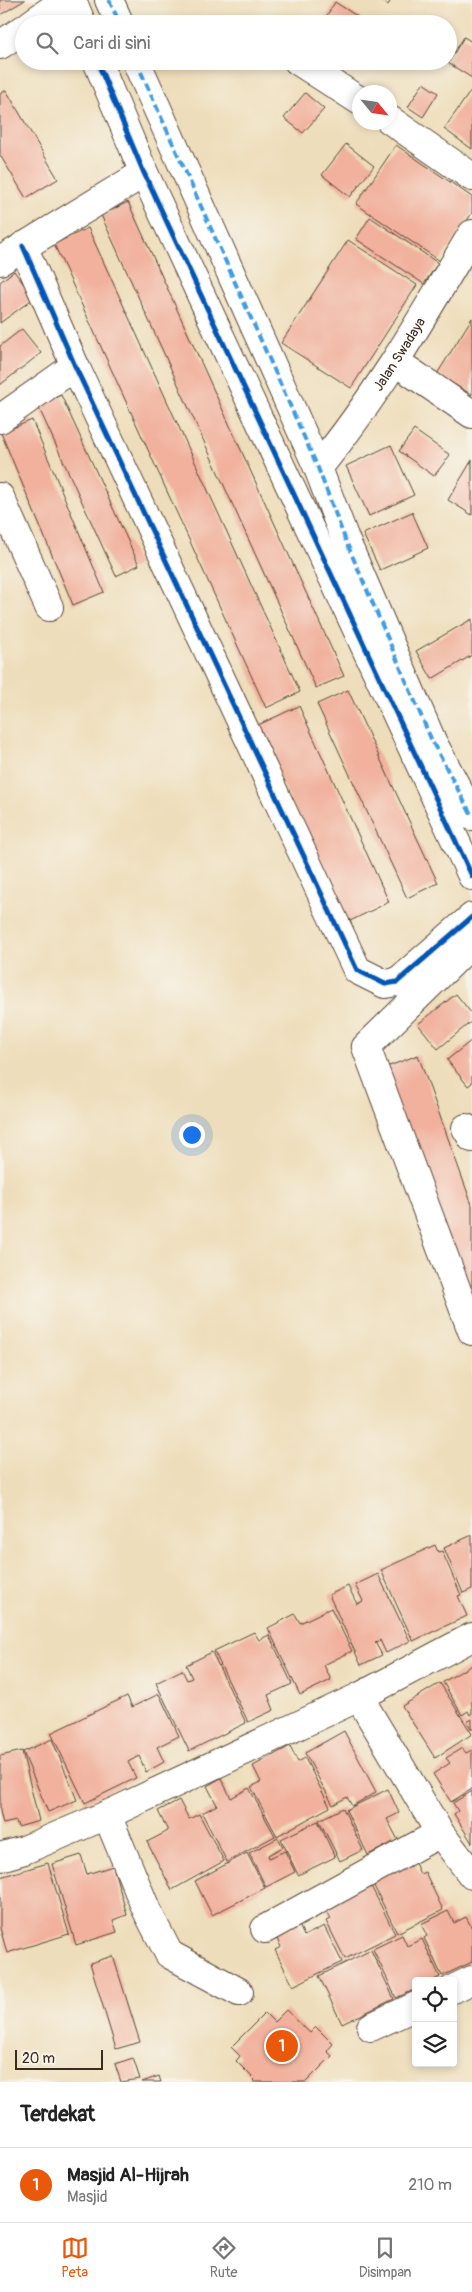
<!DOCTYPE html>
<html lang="id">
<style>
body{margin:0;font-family:Pangolin,sans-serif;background:#f6f6f6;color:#222}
.controls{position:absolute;right:15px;bottom:15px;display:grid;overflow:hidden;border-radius:5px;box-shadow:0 2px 8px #0003}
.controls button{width:45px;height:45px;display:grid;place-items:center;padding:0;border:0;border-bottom:1px solid #e0e0e0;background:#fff;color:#222;font:25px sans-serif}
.compass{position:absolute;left:352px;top:85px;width:45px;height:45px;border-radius:50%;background:#fff;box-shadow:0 2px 8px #0003;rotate:119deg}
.scale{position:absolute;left:15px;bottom:12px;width:88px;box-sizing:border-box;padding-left:5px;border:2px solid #3b2a1e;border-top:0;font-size:14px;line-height:18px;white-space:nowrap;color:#3b2a1e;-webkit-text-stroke:4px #f7f3e8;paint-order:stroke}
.you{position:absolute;left:191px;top:1134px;width:18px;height:18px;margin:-12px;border:4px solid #fff;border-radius:50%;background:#1a73e8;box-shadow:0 0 0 8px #1a73e833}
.badge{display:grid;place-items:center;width:32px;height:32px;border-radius:50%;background:#ea580c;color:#fff;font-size:16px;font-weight:700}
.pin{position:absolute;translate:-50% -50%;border:2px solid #fff;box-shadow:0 1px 5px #0006}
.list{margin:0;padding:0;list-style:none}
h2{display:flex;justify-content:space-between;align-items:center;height:65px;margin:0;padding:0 20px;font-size:21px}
h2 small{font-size:16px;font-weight:400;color:#767676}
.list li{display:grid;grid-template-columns:32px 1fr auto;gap:15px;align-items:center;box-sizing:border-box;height:75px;padding:0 20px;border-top:1px solid #e0e0e0}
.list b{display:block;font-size:19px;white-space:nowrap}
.list p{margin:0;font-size:16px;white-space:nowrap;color:#767676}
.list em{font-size:16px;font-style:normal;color:#767676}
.icon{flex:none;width:28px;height:28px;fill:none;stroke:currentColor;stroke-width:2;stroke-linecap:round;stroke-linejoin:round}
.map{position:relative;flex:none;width:472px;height:2082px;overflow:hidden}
.search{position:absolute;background:#fff;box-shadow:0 2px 8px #0003;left:15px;right:15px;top:15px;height:55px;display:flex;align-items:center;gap:12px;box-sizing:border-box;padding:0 18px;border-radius:28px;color:#767676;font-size:19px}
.sheet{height:140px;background:#fff}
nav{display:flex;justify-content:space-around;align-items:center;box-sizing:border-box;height:70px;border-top:1px solid #e0e0e0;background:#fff;font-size:14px;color:#767676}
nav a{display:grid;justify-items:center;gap:2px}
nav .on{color:#ea580c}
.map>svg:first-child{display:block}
.building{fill:#f1b19d}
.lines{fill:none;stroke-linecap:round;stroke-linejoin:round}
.minor-casing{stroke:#564535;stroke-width:30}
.minor{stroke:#fff;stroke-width:28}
.quiet{stroke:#3f9ce0;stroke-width:4;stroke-dasharray:8 4;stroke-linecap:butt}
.cycleway-casing{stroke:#f7f3e8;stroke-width:8}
.cycleway{stroke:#0057b8;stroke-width:5}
.labels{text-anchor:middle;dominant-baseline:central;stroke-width:5;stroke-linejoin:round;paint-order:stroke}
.street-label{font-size:14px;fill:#3b2a1e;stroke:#f7f3e8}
</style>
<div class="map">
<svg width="472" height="2082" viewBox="0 0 472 2082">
<rect width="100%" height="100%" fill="#f7f3e8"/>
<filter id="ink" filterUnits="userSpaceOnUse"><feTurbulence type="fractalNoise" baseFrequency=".02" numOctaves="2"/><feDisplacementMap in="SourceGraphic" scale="10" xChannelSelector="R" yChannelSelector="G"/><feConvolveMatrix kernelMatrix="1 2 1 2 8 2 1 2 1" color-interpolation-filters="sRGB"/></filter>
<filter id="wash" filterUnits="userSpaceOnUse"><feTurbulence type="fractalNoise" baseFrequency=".0096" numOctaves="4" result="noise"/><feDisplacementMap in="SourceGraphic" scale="20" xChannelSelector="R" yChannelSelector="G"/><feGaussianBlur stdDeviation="1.12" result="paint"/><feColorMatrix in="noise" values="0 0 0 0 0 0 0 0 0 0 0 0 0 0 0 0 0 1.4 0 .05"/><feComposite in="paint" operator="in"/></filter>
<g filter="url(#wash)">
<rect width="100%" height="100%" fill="#eeddba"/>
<g id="blocks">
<path class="building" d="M0 0H25L0 15Z
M381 0H391L388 5Z
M335 2 369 24H322Z
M464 37 472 42V78L448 63Z
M423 83 438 93 423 117 408 107Z
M472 89V149L444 129Z
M6 90 58 179 26 198 0 155V94Z
M305 93 324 109 303 133 284 118Z
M346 144 374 166 350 197 322 175Z
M396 145 472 197V213L440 261 356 204Z
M128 202 344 676 316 688 101 215Z
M370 217 438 263 424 284 356 239Z
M88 228 300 692 266 708 54 244Z
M348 240 417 285 351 388 281 343Z
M14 271 34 298 0 323V282Z
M472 318V395L437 374Z
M22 329 41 353 0 385V346Z
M61 395 139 565 116 576 38 406Z
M32 420 104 592 73 605 1 433Z
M414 430 450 455 434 476 399 451Z
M391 445 414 495 369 516 346 466Z
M472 460V515L448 500Z
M412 512 428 548 380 570 363 534Z
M472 619V655L432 679 416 651Z
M348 690 438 883 407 898 317 704Z
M299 706 389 902 346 923 256 726Z
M456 994 472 1014V1021L438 1049 418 1024Z
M472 1040V1083L468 1086 447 1060Z
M418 1055 472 1205V1312L384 1068Z
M472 1535V1589L463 1593 444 1548Z
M435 1545 438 1552 442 1551 461 1595 458 1596 467 1616 413 1641 381 1570Z
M378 1574 410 1641 386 1653 380 1640 375 1642 382 1655 361 1665 329 1595 348 1586 357 1604 363 1601 355 1585Z
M331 1608 352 1651 324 1665 331 1680 300 1695 268 1628 295 1614 300 1623Z
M254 1632 259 1640 269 1635 292 1684 268 1695 274 1710 248 1722 214 1651Z
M212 1652 246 1723 189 1751 156 1683 182 1670 187 1680 192 1678 186 1665Z
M472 1665V1713L470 1715 468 1711 462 1715 443 1682Z
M440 1683 472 1734 435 1758 402 1706Z
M159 1694 179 1736 157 1747 164 1762 146 1772 139 1756 128 1762 136 1778 85 1803 51 1733 127 1696 132 1707Z
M472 1719V1730L467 1722Z
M344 1731 376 1792 352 1806 347 1797 333 1805 305 1753Z
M52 1739 77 1800 48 1812 23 1752Z
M290 1746 298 1762 305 1758 330 1807 277 1836 251 1787 261 1782 253 1766Z
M462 1748 466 1753 472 1750V1789L451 1802 433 1774 450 1763 446 1758Z
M22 1751 39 1821 18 1827 16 1821 3 1824 0 1811V1756Z
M221 1778 231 1798 249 1788 275 1836 227 1862 202 1813 217 1805 207 1786Z
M388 1789 399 1813 387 1819 398 1840 368 1855 346 1810Z
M472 1791V1843L454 1814 458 1811 453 1803Z
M179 1800 189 1819 199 1814 224 1861 172 1890 147 1842 168 1831 158 1811Z
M343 1808 363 1850 340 1861 319 1820Z
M318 1821 335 1857 298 1875 281 1839Z
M278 1838 283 1847 268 1855 269 1858 285 1851 295 1872 266 1887 249 1853Z
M247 1853 265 1888 212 1915 195 1881Z
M81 1855 87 1874 113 1866 127 1915 113 1920 117 1932 76 1945 52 1864Z
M413 1859 420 1874 425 1872 443 1910 397 1933 371 1880Z
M48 1863 69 1934 7 1953 0 1928V1877Z
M369 1882 395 1934 345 1959 326 1921 331 1919 324 1905Z
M448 1911 454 1923 466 1917 472 1928V1962L442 1976 424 1938 427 1936 421 1924Z
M296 1918 304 1936 324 1926 342 1962 293 1986 275 1950 281 1947 272 1929Z
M402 1935 407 1946 422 1939 440 1977 432 1981H416V1989L396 1998 373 1949Z
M371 1950 394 1999 342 2024 319 1976Z
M113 1956 140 2042 116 2049 90 1963Z
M286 2010 310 2033 316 2027 333 2044 327 2051 332 2056 306 2082H253L255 2080 236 2061 240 2056 231 2047 265 2013 274 2022Z
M133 2058 140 2079 121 2082 115 2064Z
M159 2076 161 2082H142Z"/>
</g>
</g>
<g filter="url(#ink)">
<use href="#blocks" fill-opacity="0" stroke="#564535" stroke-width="1"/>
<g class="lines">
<defs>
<g id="minor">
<path d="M72 0 82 24"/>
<path d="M109 0 120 24"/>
<path d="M31 24 65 0"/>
<path d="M0 45 24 29"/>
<path d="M97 61 144 173 472 876"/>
<path d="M136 61 318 468 345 539 432 741 472 816"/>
<path d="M298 61 360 101"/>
<path d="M390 120 472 177"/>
<path d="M23 246 75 366 357 970 385 984 397 982 472 917"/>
<path d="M0 261 144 173"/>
<path d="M396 362 472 414"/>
<path d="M0 419 75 366"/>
<path id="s1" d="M318 468C378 395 424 315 472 234"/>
<path d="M0 497 49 607"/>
<path d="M472 943 366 1047 472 1331"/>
<path d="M466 1128 472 1138"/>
<path d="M359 1697 440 1833 472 1875"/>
<path d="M107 1815 147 1911 169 1954 239 1992"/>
<path d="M0 1857 24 1850 107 1815 359 1697 472 1637"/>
<path d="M265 1929 440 1833"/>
<path d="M453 1989 472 1980"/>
<path d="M371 2027 416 2006"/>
</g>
</defs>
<use href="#minor" class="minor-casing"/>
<use href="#minor" class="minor"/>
<path class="quiet" d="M109 0 120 24
M136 61 318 468 345 539 432 741 472 816"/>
<defs>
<path id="cycleway" d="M97 61 144 173 472 876
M23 246 75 366 357 970 385 984 397 982 472 917"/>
</defs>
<use href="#cycleway" class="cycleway-casing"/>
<use href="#cycleway" class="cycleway"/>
</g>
</g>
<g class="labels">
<g class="street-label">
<text stroke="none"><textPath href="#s1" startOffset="140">Jalan Swadaya</textPath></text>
</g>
</g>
</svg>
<div class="controls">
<button><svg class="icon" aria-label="locate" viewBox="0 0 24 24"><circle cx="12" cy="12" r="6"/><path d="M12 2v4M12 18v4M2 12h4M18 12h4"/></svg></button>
<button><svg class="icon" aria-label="layers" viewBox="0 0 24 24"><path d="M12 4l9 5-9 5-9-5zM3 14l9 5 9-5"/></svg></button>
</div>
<svg class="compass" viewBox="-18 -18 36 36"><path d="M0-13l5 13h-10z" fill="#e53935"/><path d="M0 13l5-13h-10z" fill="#767676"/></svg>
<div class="scale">20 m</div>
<div class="you"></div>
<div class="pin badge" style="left:282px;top:2046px">1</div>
<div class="search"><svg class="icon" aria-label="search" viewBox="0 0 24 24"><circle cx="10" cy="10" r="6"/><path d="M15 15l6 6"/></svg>Cari di sini</div>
</div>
<section class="sheet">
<h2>Terdekat<small></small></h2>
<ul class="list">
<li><span class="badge">1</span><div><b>Masjid Al-Hijrah</b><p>Masjid</p></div><em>210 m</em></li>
</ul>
</section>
<nav>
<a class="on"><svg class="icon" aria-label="map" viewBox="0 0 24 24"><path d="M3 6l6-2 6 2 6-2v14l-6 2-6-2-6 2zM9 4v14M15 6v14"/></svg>Peta</a>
<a><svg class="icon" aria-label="directions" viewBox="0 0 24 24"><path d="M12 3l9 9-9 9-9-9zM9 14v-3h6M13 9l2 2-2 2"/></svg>Rute</a>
<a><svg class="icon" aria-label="saved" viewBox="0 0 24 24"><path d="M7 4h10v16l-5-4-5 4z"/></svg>Disimpan</a>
</nav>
